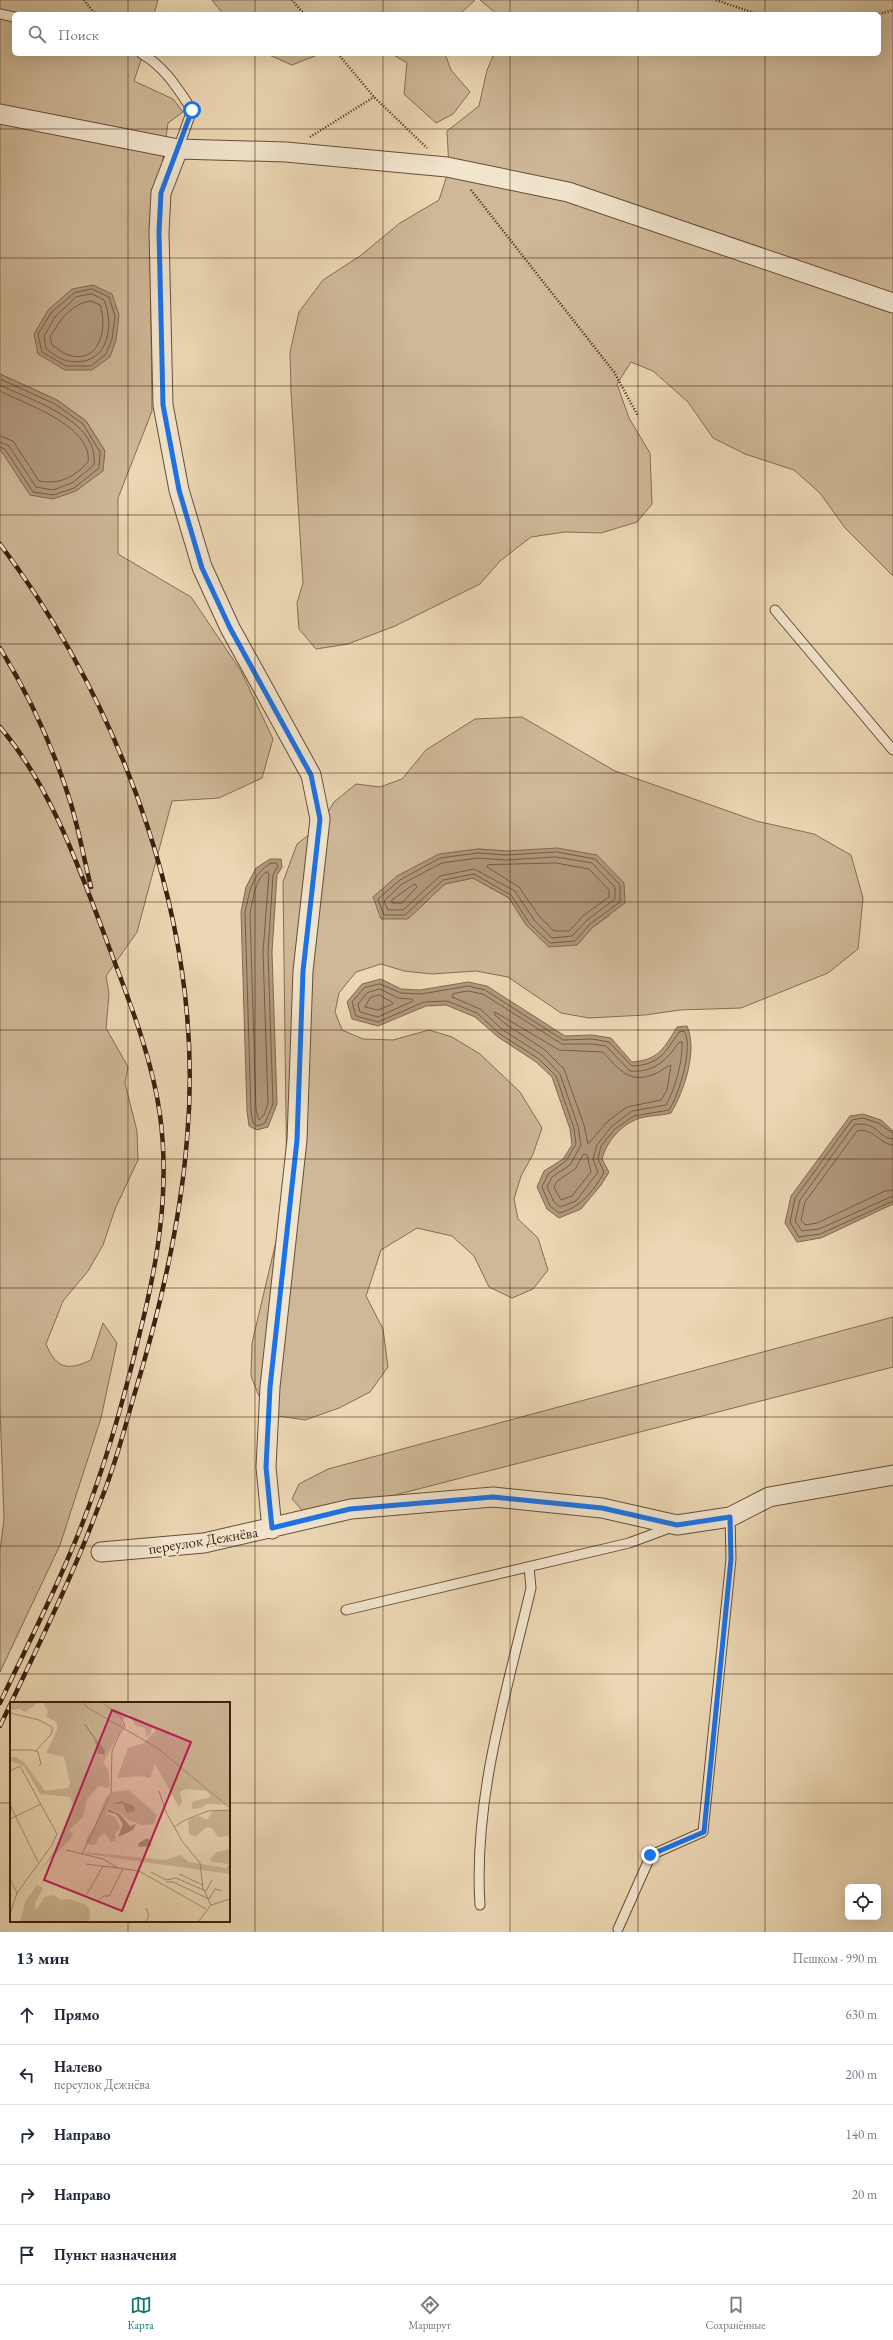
<!DOCTYPE html>
<html lang="ru">
<meta charset="utf-8">
<style>
body{margin:0;font-family:"EB Garamond",serif;background:#f2f2f3;color:#1f2937}
.controls{position:absolute;right:12px;bottom:12px;display:grid;overflow:hidden;border-radius:6px;box-shadow:0 4px 16px #0002}
.controls button{width:36px;height:36px;display:grid;place-items:center;padding:0;border:0;border-bottom:1px solid #e0e1e3;background:#fff;color:#1f2937;font:20px sans-serif}
.stop{position:absolute;width:12px;height:12px;margin:-9px;border:3px solid #1a73e8;border-radius:50%;background:#fff}
.stop.end{background:#1a73e8;border-color:#fff;box-shadow:0 1px 4px #0008}
.list{margin:0;padding:0;list-style:none}
h2{display:flex;justify-content:space-between;align-items:center;height:52px;margin:0;padding:0 16px;font-size:17px}
h2 small{font-size:13px;font-weight:400;color:#747a83}
.list li{display:grid;grid-template-columns:26px 1fr auto;gap:12px;align-items:center;box-sizing:border-box;height:60px;padding:0 16px;border-top:1px solid #e0e1e3}
.list b{display:block;font-size:15px;white-space:nowrap}
.list p{margin:0;font-size:13px;white-space:nowrap;color:#747a83}
.list em{font-size:13px;font-style:normal;color:#747a83}
.icon{flex:none;width:22px;height:22px;fill:none;stroke:currentColor;stroke-width:2;stroke-linecap:round;stroke-linejoin:round}
.map{position:relative;flex:none;width:893px;height:1932px;overflow:hidden}
.search{position:absolute;background:#fff;box-shadow:0 4px 16px #0002;left:12px;right:12px;top:12px;height:44px;display:flex;align-items:center;gap:10px;box-sizing:border-box;padding:0 14px;border-radius:6px;color:#747a83;font-size:15px}
.sheet{height:352px;background:#fff}
nav{display:flex;justify-content:space-around;align-items:center;box-sizing:border-box;height:56px;border-top:1px solid #e0e1e3;background:#fff;font-size:11px;color:#747a83}
nav a{display:grid;justify-items:center;gap:2px}
nav .on{color:#0f766e}
.map>svg:first-child{display:block}
.green{fill:#ceb897;stroke:#866c52;fill-rule:evenodd}
.water{fill:#b0987b;stroke:#82684f}
.lines{fill:none;stroke-linecap:round;stroke-linejoin:round}
.shore{stroke:#775c44;stroke-width:1}
.service-casing{stroke:#694d36;stroke-width:11}
.minor-casing{stroke:#694d36;stroke-width:21}
.path{stroke:#3e1f0d;stroke-width:2.5;stroke-dasharray:1 2;stroke-linecap:butt}
.service{stroke:#f2e5ce;stroke-width:9}
.minor{stroke:#f2e5ce;stroke-width:19}
.rail-casing{stroke:#3e1f0d;stroke-width:4.5}
.rail{stroke:#f2e5ce;stroke-width:3;stroke-dasharray:9;stroke-linecap:butt}
.route{stroke:#1a73e8;stroke-width:5}
.grid{fill:none;stroke:#3e1f0d;stroke-width:1;stroke-opacity:0.55}
.labels{text-anchor:middle;dominant-baseline:central;stroke-width:4;stroke-linejoin:round;paint-order:stroke}
.street-label{font-size:15px;fill:#3e1f0d;stroke:#f2e5ce}
.inset-road{fill:none;stroke:#a68d71;stroke-width:1}
.view{fill:#c2185b;fill-opacity:0.15;stroke:#c2185b;stroke-width:2}
.inset-edge{fill:none;stroke:#3e1f0d;stroke-width:2}
</style>
<div class="map">
<svg width="893" height="1932" viewBox="0 0 893 1932">
<rect width="100%" height="100%" fill="#ebd7b3"/>
<filter id="stains"><feTurbulence type="fractalNoise" baseFrequency=".005" numOctaves="4"/><feColorMatrix values="0 0 0 0 .2 0 0 0 0 .09 0 0 0 0 .02 0 0 0 .5 -.17"/></filter>
<radialGradient id="worn" r=".72"><stop offset=".6" stop-color="#630" stop-opacity="0"/><stop offset="1" stop-color="#630" stop-opacity=".3"/></radialGradient>
<path class="green" d="M0 0H158L154 14H14V54H143L134 81 173 99 183 112 168 123 150 251 152 411 118 498V554L191 597 241 671 273 739 262 778 219 798 172 801 137 932 106 976 109 994 106 1028 128 1067 125 1083 137 1131 138 1160 115 1209 103 1245 88 1271 63 1301 46 1344C56 1369 68 1371 91 1360L103 1323 117 1343 101 1418 60 1545 0 1672V1550L4 1519 0 1409V449L17 473 21 482 105 451 86 421 57 400 0 374ZM54 307 110 356 48 310Z
M212 0H475L460 14H223Z
M480 0H893V576L845 528 820 493 794 470 745 454 713 438 688 402 653 371 631 362 617 384 629 418 650 453 652 504 637 522 601 533 565 532 531 537 500 561 480 584 395 626 348 644 316 649 299 629 297 603 303 583 291 391 290 352 299 312 323 280 360 256 400 223 439 200 449 169 447 131 479 106 487 70 494 54H879V14H497Z
M267 54H320L292 65Z
M392 54H445L451 70 470 92 453 114 436 123 404 94 407 63Z
M522 717 615 771 756 821 814 834 851 855 863 898 858 949 828 973 741 1008 680 1010 645 1015 589 1018 561 1013 508 977 476 971 432 974 404 971 381 964 356 972 339 993 335 1012 342 1030 363 1039 393 1040 429 1030 452 1037 480 1054 520 1092 542 1128 533 1154 521 1176 514 1199 518 1219 538 1238 548 1270 533 1289 512 1298 489 1287 474 1256 452 1236 417 1228 381 1250 366 1296 383 1329 388 1367 370 1392 339 1408 305 1420 272 1415 259 1396 251 1376 252 1343 287 1195 283 882 297 844 320 826 334 802 356 784 380 787 402 779 426 750 475 719ZM478 849 506 851 610 915 593 927 577 945 527 926 509 898 473 878 445 884 426 899Z
M893 1317V1367L321 1514 303 1511 292 1499 299 1484 328 1469Z"/>
<path class="water" d="M93 285 112 294 119 315 116 340 110 357 92 370H65L38 354 34 334 48 310 72 289Z
M0 374 57 400 86 421 105 451 103 471 76 491 53 499 30 495 0 449Z
M557 848 597 855 624 883 625 903 593 927 577 945 549 947 527 926 509 898 473 878 445 884 408 919H381L373 897 397 876 439 854 478 849 506 851Z
M270 859H281L282 867 277 875 272 952 277 1104 268 1127 257 1130 249 1126 247 1111 241 912 246 887 256 868Z
M381 979 401 989 420 990 468 982 487 986 565 1036 592 1035 611 1038 632 1062C659 1060 664 1048 677 1027L687 1026C698 1051 684 1091 671 1113 661 1116 645 1115 635 1120 619 1127 606 1143 602 1159L609 1172 601 1185 581 1209 559 1218 547 1209 537 1187 544 1171 563 1159 572 1145 570 1129 552 1077 536 1062 498 1037 475 1017 446 1005 426 1006 378 1026 352 1019 347 1002 362 984Z
M863 1114 881 1120 893 1131V1204L821 1238 797 1242 785 1223 791 1196 850 1116Z"/>
<g class="lines">
<path class="shore" d="M92 289 109 297 115 316 112 339 106 354 91 366H66L42 352 38 334 51 313 74 293Z
M92 294 104 300C116 329 106 368 68 361 61 360 52 353 46 349L44 336 55 317 76 297Z
M91 301 100 305C108 327 100 365 68 355 62 353 57 348 52 345L50 337C59 321 72 303 91 301Z
M0 379 55 404 83 424 100 452 99 468 74 488 53 495 33 492 5 449 0 447
M0 385C32 401 99 420 94 465L72 483 53 490 36 487 9 446 0 442
M0 391C25 404 93 426 88 462 74 477 60 485 39 481L13 441 0 436
M557 852 595 859 620 885V902L590 924 575 941 550 943 530 924 511 895 474 874 443 880 405 915H384L378 899 400 880 440 858 478 853 506 855Z
M556 857 592 863 615 887V899L587 920 572 936 552 938 534 920 515 891 474 869 440 876 403 910H388L384 901 402 884 442 863 478 858 505 860Z
M271 863H276L278 866 273 875 268 952 273 1104 265 1123 258 1126 253 1123 251 1111 245 912C250 891 251 875 271 863Z
M556 863 589 869 609 890V897L584 915 569 931H554L539 916 519 887 487 867 488 865Z
M267 872 269 874 263 952 268 1103 264 1115 259 1120 256 1110 250 913C253 901 255 877 267 872Z
M415 884 417 887 402 903H392V900Z
M380 984 401 993 421 994 468 986 485 990 563 1040 592 1039 609 1042 632 1066C659 1065 665 1053 679 1032L684 1031C694 1046 679 1095 669 1110L634 1116 615 1129 601 1146 598 1159 604 1172C594 1191 580 1208 559 1213L550 1206 542 1187 548 1174 566 1161 576 1144 574 1128 556 1076 539 1059 500 1034 477 1013 447 1001 424 1002 378 1022 356 1016 352 1002 364 988Z
M380 989 398 998 412 999 413 1001 378 1017 360 1012 358 1004 367 993Z
M468 991 483 994 562 1044H591L606 1046 630 1071C654 1073 667 1060 679 1042H682C683 1061 675 1089 666 1105L632 1111 612 1126 597 1145 593 1159 598 1172 576 1201 560 1207 554 1202 547 1187 552 1177 570 1165 581 1145 578 1126 560 1074 542 1055 503 1030 480 1009 452 997 453 994Z
M379 995 392 1002 393 1004 378 1010 365 1007 370 998Z
M495 1012 559 1050 603 1052C617 1067 628 1084 652 1075 659 1073 665 1067 671 1065L667 1090 661 1100 627 1107 608 1121 588 1144 584 1125 564 1069 545 1050 507 1025 495 1015Z
M893 1133 878 1123 863 1118 852 1120 795 1198 790 1222 799 1237 820 1234 893 1201
M893 1139C878 1138 876 1120 854 1125L800 1200 795 1221 802 1231 819 1229 893 1196
M893 1145C879 1144 873 1127 857 1131L805 1202 801 1220 805 1225 817 1223 885 1191 893 1190
M584 1154 587 1155 591 1172 572 1196 561 1200 554 1187 557 1181 575 1169Z"/>
<defs>
<path id="service" d="M0 14 14 17
M142 54C165 67 178 89 192 110L178 149
M775 610 893 750
M346 1610 629 1543 672 1527
M480 1905C473 1798 507 1691 531 1588L529 1567
M618 1929 651 1855 703 1832 731 1559 730 1517"/>
<path id="minor" d="M0 114 178 149 286 152 447 167 568 192 893 303
M178 149 161 193 159 232 163 405 179 490 202 567 230 628 311 775 320 819 303 971 297 1140 270 1387 266 1467 272 1529
M101 1552 204 1543 351 1509 493 1497 602 1508 677 1525 730 1517 769 1497 893 1475"/>
</defs>
<use href="#service" class="service-casing"/>
<use href="#minor" class="minor-casing"/>
<path class="path" d="M84 0 95 14
M292 0 304 14
M716 0 757 14
M879 14 893 10
M338 54 374 97 427 148
M310 137 374 97
M471 190 614 372 638 416"/>
<use href="#service" class="service"/>
<use href="#minor" class="minor"/>
<defs>
<path id="rail" d="M0 544C124 709 206 931 187 1139 180 1228 159 1314 133 1399 123 1435 113 1471 99 1505 74 1573 42 1638 11 1703
M0 648C30 697 54 749 71 804 79 831 84 859 91 887
M0 727C50 786 76 860 103 931 125 991 151 1051 160 1115 170 1189 158 1261 140 1332 122 1408 100 1485 69 1556 48 1606 23 1654 0 1703
M0 1726 11 1703"/>
</defs>
<use href="#rail" class="rail-casing"/>
<use href="#rail" class="rail"/>
</g>
<g class="lines">
<path class="route" d="M192 110 161 193 159 232 163 405 179 490 202 568 230 628 311 775 320 819 303 971 297 1140 270 1387 266 1467 272 1528 350 1509 493 1497 602 1508 677 1525 730 1517 731 1559 704 1832 650 1855"/>
</g>
<path class="grid" d="M128 0V14M255 0V14M383 0V14M510 0V14M638 0V14M765 0V14M128 54V1703M255 54V1932M383 54V1932M510 54V1932M638 54V1932M765 54V1932M0 129H893M0 258H893M0 386H893M0 515H893M0 644H893M0 773H893M0 902H893M0 1030H893M0 1159H893M0 1288H893M0 1417H893M0 1546H893M0 1674H893M0 1803H11M229 1803H893M128 1921V1932"/>
<g class="labels">
<g class="street-label">
<text transform="translate(203 1540) rotate(-9)">переулок Дежнёва</text>
</g>
</g>
<g transform="translate(10 1702)">
<rect width="220" height="220" fill="#ebd7b3"/>
<path d="M0 0H29L15 10 10 7 0 8ZM33 0H220V103L197 102 191 106 181 107 183 99 198 96 200 93 196 89 176 87 170 90 172 100 169 105 145 62 140 76 130 74 107 76 118 46 134 41 146 28 142 26 140 33 136 34 135 26 126 24 119 12 111 20 114 23 93 61 98 67 100 83 98 86 89 84 77 97 73 115 59 128 61 131 64 128 61 136 32 166 15 188 45 148 63 103 60 95 30 92 14 64 0 59V55H5L14 60 35 89 58 86 60 81 54 55 36 51 47 28V20L36 15 38 9ZM78 23 95 48 96 51 92 54 88 52 84 37 76 26ZM119 88 147 113 144 122 132 123 118 118 112 112 99 106 96 111 105 115 109 122 110 126 105 132 106 139 101 140 95 131 89 135 85 143 76 142V138L85 123 96 95 103 90ZM220 108V134L208 135 202 126 197 125 185 135 179 132 178 119 182 116 189 114 197 118 203 109ZM220 147V172L77 152 75 150 155 158 170 153 179 160 216 166 219 162 202 160 200 157 207 150ZM27 183 33 186 25 201 26 208 35 195 44 193 51 198 60 197 76 203 80 208 79 220H10L15 200Z" fill="#ceb897" fill-rule="evenodd"/>
<path d="M76 22 95 48V53L88 52 84 37 74 23ZM111 99 124 104 125 109 117 111 113 102H103ZM99 107 110 112 120 124 126 122 123 128 108 135 113 122 106 112 97 110ZM137 136 141 139V144L128 145 129 141Z" fill="#b0987b"/>
<path class="inset-road" d="M72 0 78 6 146 45 220 106M0 11 29 18 42 25V31L26 49M0 48H22L28 50 31 62 29 63M0 69 10 64 47 132 42 143 7 191 0 212M149 89 156 110 172 139 190 161 193 186 201 203M0 103 28 160M0 117 31 102M164 125 175 118 198 109 220 108M56 148 93 157 108 166 129 169 196 207M72 152 101 91 102 49 110 31 115 24 111 15 92 0M76 162 108 166M141 170 156 178M169 172 193 183M0 177 7 191M156 178 166 176 196 189 202 178M156 180H163L199 197 205 187 212 189M77 192 93 164M88 199 94 194H99L113 167M136 220 139 213 136 206M188 220 201 203 220 197"/>
<path class="view" d="M102 8 181 40 112 209 34 178Z"/>
<rect width="220" height="220" class="inset-edge"/>
</g>
<rect width="100%" height="100%" filter="url(#stains)"/>
<rect width="100%" height="100%" fill="url(#worn)"/>
</svg>
<div class="controls">
<button><svg class="icon" aria-label="locate" viewBox="0 0 24 24"><circle cx="12" cy="12" r="6"/><path d="M12 2v4M12 18v4M2 12h4M18 12h4"/></svg></button>
</div>
<div class="stop" style="left:192px;top:110px"></div>
<div class="stop end" style="left:650px;top:1855px"></div>
<div class="search"><svg class="icon" aria-label="search" viewBox="0 0 24 24"><circle cx="10" cy="10" r="6"/><path d="M15 15l6 6"/></svg>Поиск</div>
</div>
<section class="sheet">
<h2>13 мин<small>Пешком · 990 m</small></h2>
<ul class="list">
<li><svg class="icon" aria-label="ahead" viewBox="0 0 24 24"><path d="M12 20V5M6 11l6-6 6 6"/></svg><div><b>Прямо</b></div><em>630 m</em></li>
<li><svg class="icon" aria-label="left" viewBox="0 0 24 24"><path d="M17 20v-9H6M10 6l-5 5 5 5"/></svg><div><b>Налево</b><p>переулок Дежнёва</p></div><em>200 m</em></li>
<li><svg class="icon" aria-label="right" viewBox="0 0 24 24"><path d="M7 20v-9h11M14 6l5 5-5 5"/></svg><div><b>Направо</b></div><em>140 m</em></li>
<li><svg class="icon" aria-label="right" viewBox="0 0 24 24"><path d="M7 20v-9h11M14 6l5 5-5 5"/></svg><div><b>Направо</b></div><em>20 m</em></li>
<li><svg class="icon" aria-label="arrive" viewBox="0 0 24 24"><path d="M6 21V4h12l-3 4 3 4H6"/></svg><div><b>Пункт назначения</b></div></li>
</ul>
</section>
<nav>
<a class="on"><svg class="icon" aria-label="map" viewBox="0 0 24 24"><path d="M3 6l6-2 6 2 6-2v14l-6 2-6-2-6 2zM9 4v14M15 6v14"/></svg>Карта</a>
<a><svg class="icon" aria-label="directions" viewBox="0 0 24 24"><path d="M12 3l9 9-9 9-9-9zM9 14v-3h6M13 9l2 2-2 2"/></svg>Маршрут</a>
<a><svg class="icon" aria-label="saved" viewBox="0 0 24 24"><path d="M7 4h10v16l-5-4-5 4z"/></svg>Сохранённые</a>
</nav>
